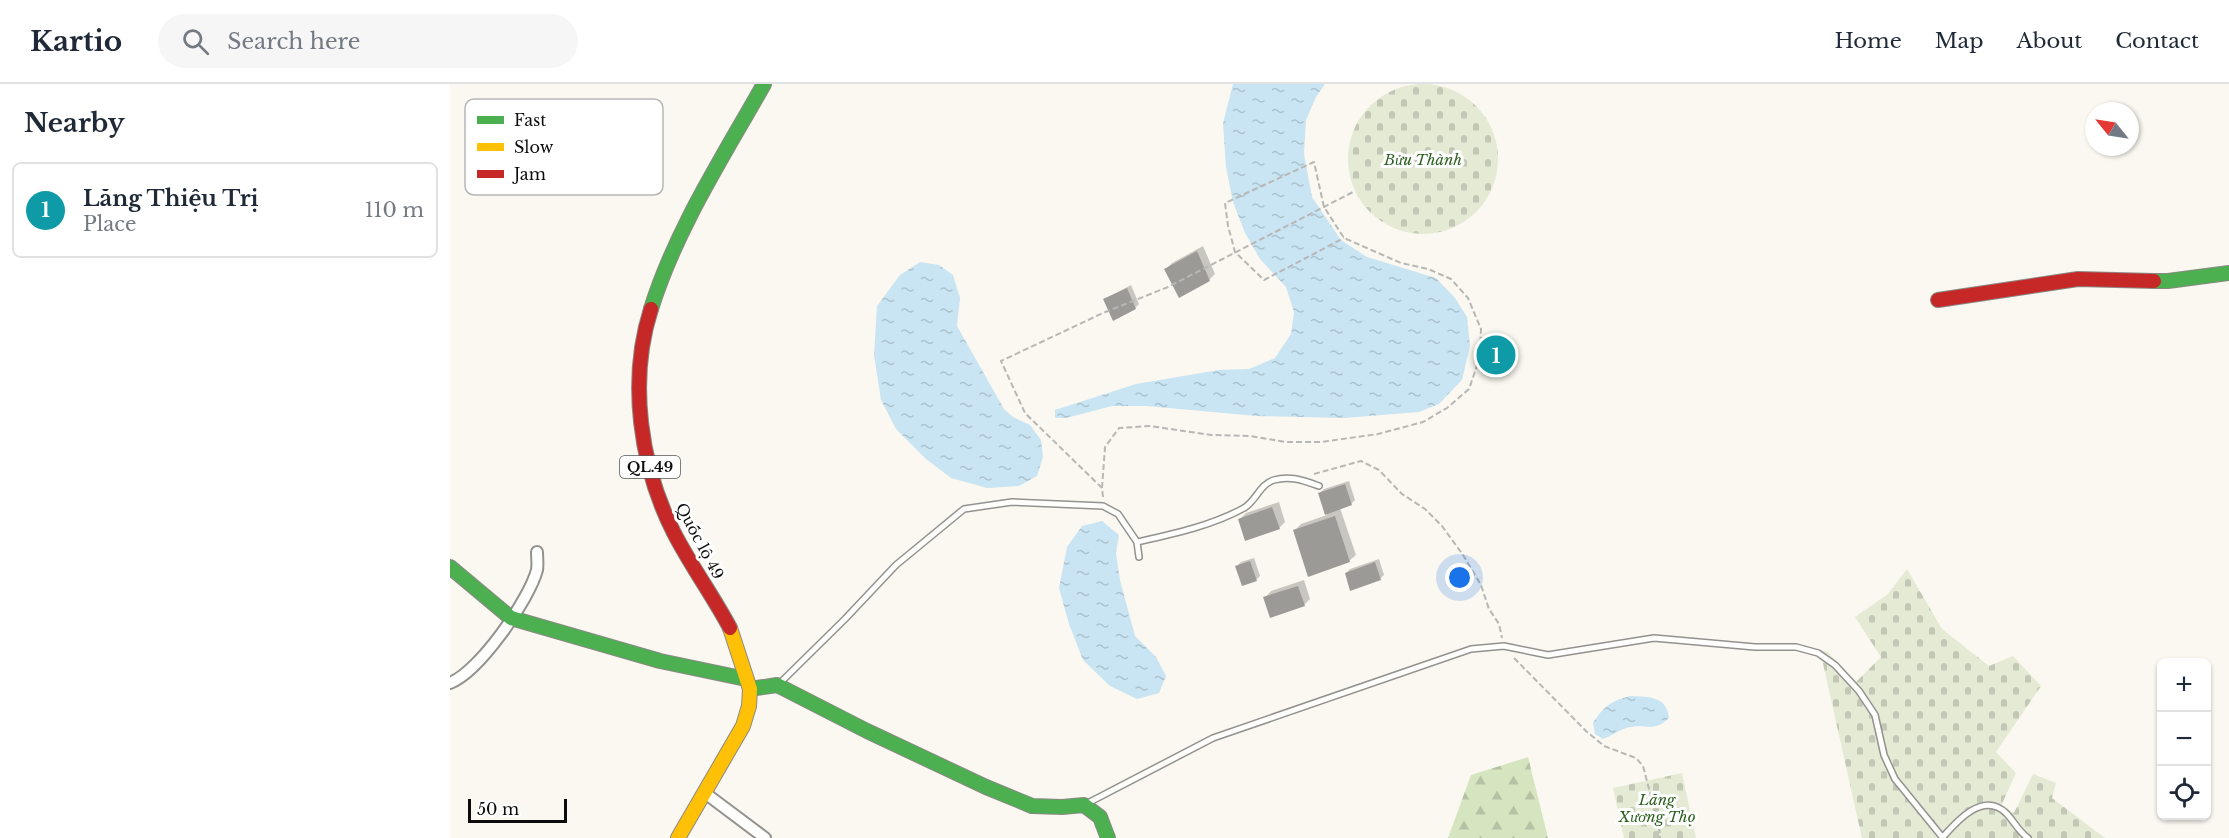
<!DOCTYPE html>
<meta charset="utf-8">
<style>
body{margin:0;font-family:"Libre Baskerville",serif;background:#f6f6f7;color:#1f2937}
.controls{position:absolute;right:18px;bottom:18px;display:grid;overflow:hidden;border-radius:9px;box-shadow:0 2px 4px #0004}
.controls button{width:54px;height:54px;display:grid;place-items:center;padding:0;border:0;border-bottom:2px solid #e0e1e3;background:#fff;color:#1f2937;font:30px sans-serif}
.compass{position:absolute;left:1635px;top:18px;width:54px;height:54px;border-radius:50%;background:#fff;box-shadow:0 2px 4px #0004;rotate:300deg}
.scale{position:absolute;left:18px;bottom:15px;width:99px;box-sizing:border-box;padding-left:6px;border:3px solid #0c0c0c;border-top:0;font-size:16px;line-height:21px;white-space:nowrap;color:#0c0c0c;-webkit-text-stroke:4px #fff;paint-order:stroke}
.you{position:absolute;left:1010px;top:494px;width:21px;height:21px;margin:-15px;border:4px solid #fff;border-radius:50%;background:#1a73e8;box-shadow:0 0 0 9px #1a73e833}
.badge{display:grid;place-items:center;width:39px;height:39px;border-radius:50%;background:#5f5f5c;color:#fff;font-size:20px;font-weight:700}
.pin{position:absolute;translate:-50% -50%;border:3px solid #fff;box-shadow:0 2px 6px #0006}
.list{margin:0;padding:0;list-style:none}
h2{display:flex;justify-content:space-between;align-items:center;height:78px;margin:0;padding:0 24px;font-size:26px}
h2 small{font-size:20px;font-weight:400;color:#747a83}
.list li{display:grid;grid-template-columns:39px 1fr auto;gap:18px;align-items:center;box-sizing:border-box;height:96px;margin:0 12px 12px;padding:0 12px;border:2px solid #e0e1e3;border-radius:9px}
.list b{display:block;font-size:22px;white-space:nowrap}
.list p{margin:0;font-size:20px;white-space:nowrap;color:#747a83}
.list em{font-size:20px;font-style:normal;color:#747a83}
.icon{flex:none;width:33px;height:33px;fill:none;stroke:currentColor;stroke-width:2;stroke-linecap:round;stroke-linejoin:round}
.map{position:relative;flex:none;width:1779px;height:754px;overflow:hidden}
header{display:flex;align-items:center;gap:36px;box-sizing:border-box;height:84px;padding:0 30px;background:#fff;border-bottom:2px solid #e0e1e3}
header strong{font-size:28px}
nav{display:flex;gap:33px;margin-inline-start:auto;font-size:21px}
.search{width:420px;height:54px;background:#f6f6f7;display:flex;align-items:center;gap:15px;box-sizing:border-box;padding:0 21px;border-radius:33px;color:#747a83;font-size:22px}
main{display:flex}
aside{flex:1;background:#fff}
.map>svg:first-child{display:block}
.forest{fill:url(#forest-firs)}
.cemetery{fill:url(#cemetery-stones)}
.water{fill:url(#water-ripples)}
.shadow{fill:#0003}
.building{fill:#9c9a96}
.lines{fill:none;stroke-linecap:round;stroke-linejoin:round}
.lane-casing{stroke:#93928f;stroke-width:8}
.street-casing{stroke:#93928f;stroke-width:14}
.fast-casing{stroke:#8a8985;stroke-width:16}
.slow-casing{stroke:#8a8985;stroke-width:16}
.jam-casing{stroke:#8a8985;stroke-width:16}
.path{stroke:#b7b7b5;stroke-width:2;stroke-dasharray:6 3;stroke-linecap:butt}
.lane{stroke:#fefefd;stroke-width:5}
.street{stroke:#fefefd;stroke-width:10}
.fast{stroke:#4caf50;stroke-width:14}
.slow{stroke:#ffc107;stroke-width:14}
.jam{stroke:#c62828;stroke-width:14}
.labels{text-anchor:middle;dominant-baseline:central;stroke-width:6;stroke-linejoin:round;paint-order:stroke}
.shield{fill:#fff;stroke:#555;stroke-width:1.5}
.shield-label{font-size:14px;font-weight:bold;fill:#0c0c0c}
.park-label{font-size:15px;font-style:italic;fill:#2d6020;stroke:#fff}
.street-label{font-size:15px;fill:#0c0c0c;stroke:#fff}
.key{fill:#fff;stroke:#b6b6b6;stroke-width:1.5}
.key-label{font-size:16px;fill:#0c0c0c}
</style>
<header>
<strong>Kartio</strong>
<div class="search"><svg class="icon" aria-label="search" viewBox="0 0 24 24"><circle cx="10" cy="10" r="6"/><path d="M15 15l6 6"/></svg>Search here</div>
<nav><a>Home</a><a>Map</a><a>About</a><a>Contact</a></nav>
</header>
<main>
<aside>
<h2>Nearby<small></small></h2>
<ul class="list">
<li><span class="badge" style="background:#0f9aa8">1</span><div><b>Lăng Thiệu Trị</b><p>Place</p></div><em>110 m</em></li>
</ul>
</aside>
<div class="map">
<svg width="1779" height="754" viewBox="0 0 1779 754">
<defs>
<pattern id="forest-firs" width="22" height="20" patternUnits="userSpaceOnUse" patternTransform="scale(1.5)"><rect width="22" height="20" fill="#d4e5c0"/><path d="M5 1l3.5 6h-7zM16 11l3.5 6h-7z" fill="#b5c3a4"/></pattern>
<pattern id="cemetery-stones" width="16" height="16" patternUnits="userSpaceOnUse" patternTransform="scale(1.5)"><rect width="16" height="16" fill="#e5ead5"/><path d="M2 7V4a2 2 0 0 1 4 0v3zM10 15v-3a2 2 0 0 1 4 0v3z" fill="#c3c8b6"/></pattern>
<pattern id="water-ripples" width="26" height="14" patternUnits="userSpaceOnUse" patternTransform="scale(1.5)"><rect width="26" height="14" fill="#c9e4f2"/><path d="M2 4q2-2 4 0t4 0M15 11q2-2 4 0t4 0" fill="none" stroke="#abc2ce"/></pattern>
</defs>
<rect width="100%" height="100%" fill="#faf8f0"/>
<path class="forest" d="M1078 673 1098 754H998L1021 691Z"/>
<path class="cemetery" d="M898 75a75 75 0 1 1 150 0a75 75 0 1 1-150 0Z
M1457 485 1492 545 1539 582 1563 572 1591 602 1546 668 1566 689 1551 722 1564 729 1583 690 1606 699 1602 714 1655 754H1412L1370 566 1378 568 1404 600 1431 573 1405 533 1438 510Z
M1232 689 1246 754H1174L1163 704Z"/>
<path class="water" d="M783 0H875L866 13 856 36 854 70 862 113 891 156 917 173 986 194 1005 214 1017 233 1020 262 1012 296 989 320 969 328 894 334 807 332 696 322H662L616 334H605V326L686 300 769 286 799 285 825 274 841 250 844 228 836 203 810 175 795 149 783 118 776 83 773 39Z
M470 178 489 181 503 191 510 214 507 242 554 325 563 333 580 341 591 356 593 373 587 392 569 402 537 404 501 394 476 375 446 345 431 316 424 271 427 222 450 191Z
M652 437 669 451 666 469 670 496 685 552 706 573 716 592 709 609 687 615 660 602 633 576 619 540 609 504 617 463 632 442Z
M1181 612C1199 613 1217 612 1219 634 1202 650 1195 638 1176 644 1168 647 1161 652 1153 655L1145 650 1143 639C1153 623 1162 616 1181 612Z"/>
<path class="shadow" d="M753 162 765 190 759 196 716 185 722 179Z
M681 201 689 220 685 224 655 215Z
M899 397 905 416 901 420 890 424 906 471 899 477 844 447 851 440 877 431 870 409 874 405Z
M829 418 835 438 829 444 790 435 796 429Z
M804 474 810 492 806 496 787 482 791 478Z
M929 475 934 491 930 495 896 489 900 485Z
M854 496 860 515 854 521 815 514 821 507Z"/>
<path class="building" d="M747 167 760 197 729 214 714 185Z
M677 204 686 225 663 237 653 215Z
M895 400 902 421 875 431 868 409Z
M822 423 830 445 795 457 788 435Z
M885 432 900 478 858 493 843 446Z
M800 477 807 497 792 502 785 482Z
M925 478 931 496 900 507 895 489Z
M848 502 855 522 820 534 813 513Z"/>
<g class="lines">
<defs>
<path id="lane" d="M687 458C723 450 761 442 794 424 806 417 810 400 824 396 840 391 855 397 869 402
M329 600 395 535 446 481 514 425 562 418 653 422 668 430 687 458 689 473
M636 720 763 654 1021 565 1054 562 1098 571 1204 554 1305 563H1346L1368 569 1385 581 1409 607 1425 631 1434 671 1445 695 1493 754
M1492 754C1507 737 1533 707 1556 729 1564 737 1568 747 1578 754"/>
<path id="street" d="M0 599C29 588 79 516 87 486 88 480 87 474 87 468
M255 709 315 754"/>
<path id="fast" d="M1704 197H1718L1779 189
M201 225C226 145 273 73 314 0
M0 483 61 534 210 577 296 595
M300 605 327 601 417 647 536 703 582 722 612 723 634 721 650 733 658 754"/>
<path id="slow" d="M228 754 293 642 299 622 300 605 280 544"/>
<path id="jam" d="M1488 216 1628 195 1704 197
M201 225C178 297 190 382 224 449 241 482 263 512 280 544"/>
</defs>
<use href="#lane" class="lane-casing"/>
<use href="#street" class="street-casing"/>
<use href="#fast" class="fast-casing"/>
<use href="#slow" class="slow-casing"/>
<use href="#jam" class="jam-casing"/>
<path class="path" d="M864 390 911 377 929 386 952 410 975 425 992 442 1013 471 1031 501 1039 525 1049 540 1052 554
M652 404 655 363 669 344 700 342 761 351 800 352 836 358H871L928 350 973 338 997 324 1019 305 1030 273 1031 245 1018 214 1001 195 978 185 951 179 894 154 874 123 864 78 775 119 778 142 785 168 814 196 894 154
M653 413 652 404 575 329 551 277 653 229 718 203 905 107
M1064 574 1136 647 1154 662 1186 674 1193 682 1209 743 1210 754"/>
<use href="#lane" class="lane"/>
<use href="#street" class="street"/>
<use href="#fast" class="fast"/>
<use href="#slow" class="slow"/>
<use href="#jam" class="jam"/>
</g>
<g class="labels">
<rect class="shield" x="170" y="372" width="60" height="22" rx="4.5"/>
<g class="shield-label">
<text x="200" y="383">QL.49</text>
</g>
<g class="park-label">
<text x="973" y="75">Bửu Thành</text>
<text x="1207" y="715">Lăng<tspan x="1207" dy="17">Xương Thọ</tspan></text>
</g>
<g class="street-label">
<text transform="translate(250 457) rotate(62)">Quốc lộ 49</text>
</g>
</g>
<rect x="15" y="15" width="198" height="96" rx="9" class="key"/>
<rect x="27" y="32" width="27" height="8" fill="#4caf50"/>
<rect x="27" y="59" width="27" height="8" fill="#ffc107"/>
<rect x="27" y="86" width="27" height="8" fill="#c62828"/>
<g class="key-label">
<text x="64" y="42">Fast</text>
<text x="64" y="69">Slow</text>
<text x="64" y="96">Jam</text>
</g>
</svg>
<div class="controls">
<button>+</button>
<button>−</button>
<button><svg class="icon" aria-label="locate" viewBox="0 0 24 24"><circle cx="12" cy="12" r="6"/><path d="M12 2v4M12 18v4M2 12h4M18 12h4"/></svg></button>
</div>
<svg class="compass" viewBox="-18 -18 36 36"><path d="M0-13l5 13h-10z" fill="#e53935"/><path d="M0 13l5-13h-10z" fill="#747a83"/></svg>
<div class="scale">50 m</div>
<div class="you"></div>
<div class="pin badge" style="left:1046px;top:271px;background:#0f9aa8">1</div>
</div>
</main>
